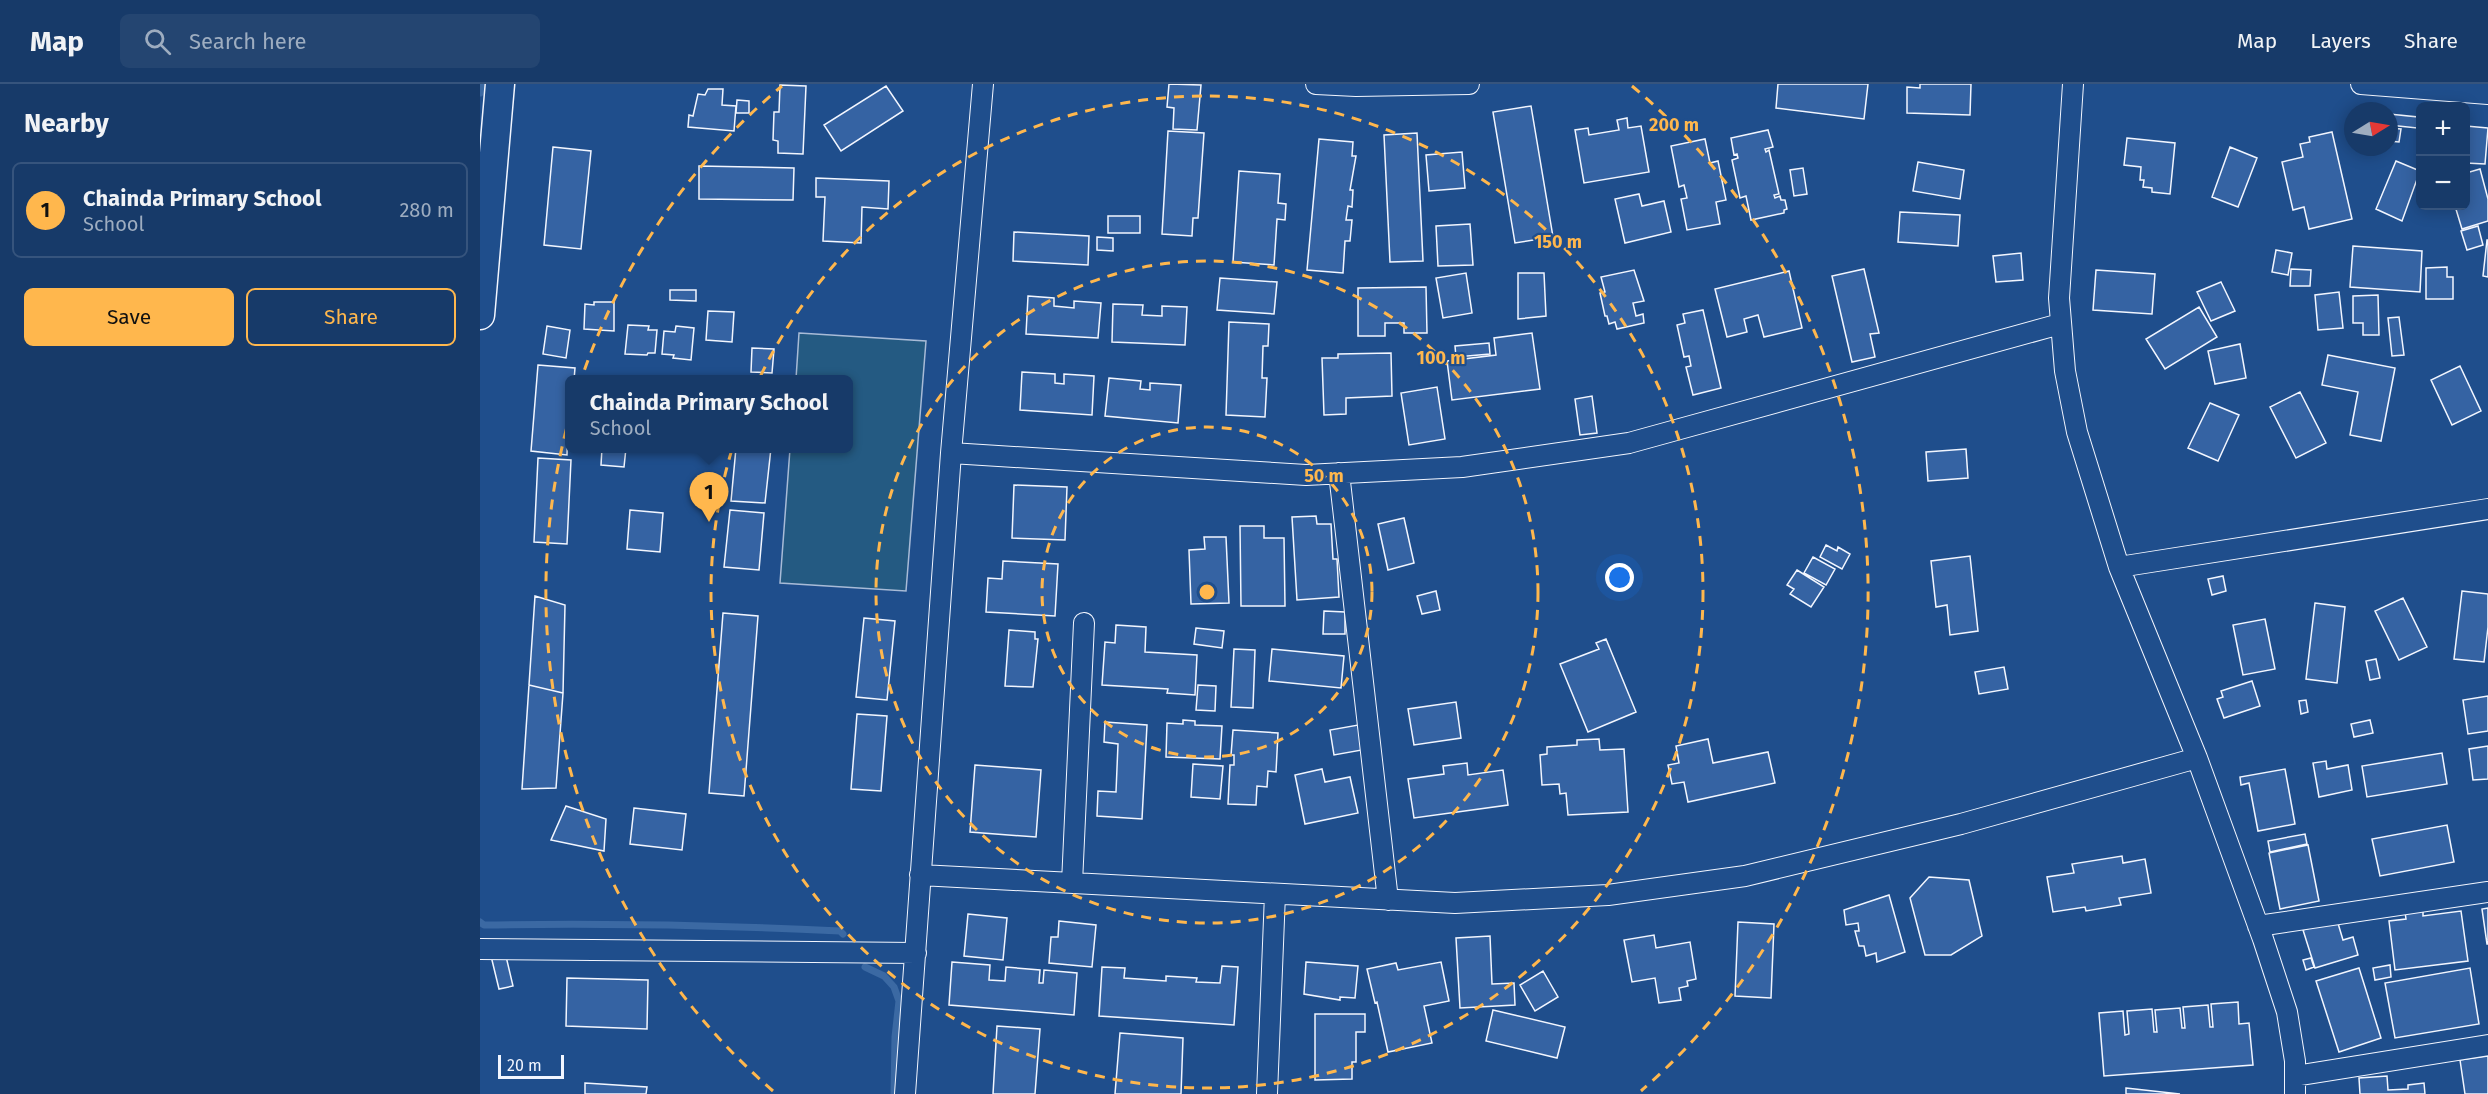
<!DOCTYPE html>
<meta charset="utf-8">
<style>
body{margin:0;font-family:"Fira Sans",sans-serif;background:#244571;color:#f1f3f6}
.controls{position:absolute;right:18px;top:18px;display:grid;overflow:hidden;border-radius:9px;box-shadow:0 3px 15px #0003}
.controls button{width:54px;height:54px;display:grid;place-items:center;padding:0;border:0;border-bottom:2px solid #36547d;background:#173a69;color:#f1f3f6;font:30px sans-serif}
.compass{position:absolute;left:1864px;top:18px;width:54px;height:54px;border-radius:50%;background:#173a69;box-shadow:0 3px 15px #0003;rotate:79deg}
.scale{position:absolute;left:18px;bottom:15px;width:66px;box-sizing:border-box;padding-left:6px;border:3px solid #f2f6ff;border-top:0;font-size:16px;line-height:21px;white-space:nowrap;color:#f2f6ff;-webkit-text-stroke:4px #1f4e8c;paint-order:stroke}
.you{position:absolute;left:1140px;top:494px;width:21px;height:21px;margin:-15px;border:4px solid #fff;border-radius:50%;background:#1a73e8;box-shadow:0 0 0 9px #1a73e833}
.badge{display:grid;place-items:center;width:39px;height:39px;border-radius:50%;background:#ffb74d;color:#111;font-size:20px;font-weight:700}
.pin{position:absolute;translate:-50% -50px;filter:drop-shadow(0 2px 3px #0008)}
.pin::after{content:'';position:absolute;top:32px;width:21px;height:18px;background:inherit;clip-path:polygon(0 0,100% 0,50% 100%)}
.popup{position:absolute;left:85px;top:291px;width:288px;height:78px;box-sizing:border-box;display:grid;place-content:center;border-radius:9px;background:#173a69;filter:drop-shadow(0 2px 4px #0005);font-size:20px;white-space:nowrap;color:#9eadc0}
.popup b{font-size:22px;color:#f1f3f6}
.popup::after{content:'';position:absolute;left:50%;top:100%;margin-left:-12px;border:12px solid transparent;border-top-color:#173a69}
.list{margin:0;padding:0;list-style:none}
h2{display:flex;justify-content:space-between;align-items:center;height:78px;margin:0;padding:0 24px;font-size:26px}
h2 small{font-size:20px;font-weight:400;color:#9eadc0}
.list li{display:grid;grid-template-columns:39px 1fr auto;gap:18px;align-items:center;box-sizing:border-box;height:96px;margin:0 12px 12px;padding:0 12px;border:2px solid #36547d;border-radius:9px}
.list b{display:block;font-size:22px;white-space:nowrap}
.list p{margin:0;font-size:20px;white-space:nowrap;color:#9eadc0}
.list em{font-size:20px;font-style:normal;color:#9eadc0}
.actions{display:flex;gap:12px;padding:18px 24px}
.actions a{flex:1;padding:14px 0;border:2px solid #ffb74d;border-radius:9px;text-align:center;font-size:21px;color:#ffb74d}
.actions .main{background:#ffb74d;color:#111}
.icon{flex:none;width:33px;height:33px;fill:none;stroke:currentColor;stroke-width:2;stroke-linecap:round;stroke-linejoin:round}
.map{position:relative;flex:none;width:2008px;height:1010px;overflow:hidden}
header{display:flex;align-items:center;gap:36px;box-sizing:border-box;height:84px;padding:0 30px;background:#173a69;border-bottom:2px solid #36547d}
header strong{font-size:28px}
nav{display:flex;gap:33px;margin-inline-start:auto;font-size:21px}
.search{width:420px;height:54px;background:#244571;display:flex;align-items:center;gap:15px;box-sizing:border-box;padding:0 21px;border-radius:9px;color:#9eadc0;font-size:22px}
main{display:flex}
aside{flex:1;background:#173a69}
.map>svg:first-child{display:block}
.green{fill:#245a82;stroke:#a8bbd7;stroke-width:1.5}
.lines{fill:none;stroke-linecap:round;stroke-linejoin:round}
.stream{stroke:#3b69a3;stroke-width:7}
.building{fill:#3563a3;stroke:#f2f6ff;stroke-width:1.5}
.minor-casing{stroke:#f2f6ff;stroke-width:22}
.secondary-casing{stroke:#f2f6ff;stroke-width:31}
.minor{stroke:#1f4e8c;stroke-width:20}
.secondary{stroke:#1f4e8c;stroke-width:28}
.ring{fill:none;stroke:#ffb74d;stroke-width:3;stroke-dasharray:10 8}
.centre{fill:#ffb74d;stroke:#1f4e8c;stroke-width:3}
.ring-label{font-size:18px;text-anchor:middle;font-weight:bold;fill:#ffb74d;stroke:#1f4e8c;stroke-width:4.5;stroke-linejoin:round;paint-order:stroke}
</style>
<header>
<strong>Map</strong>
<div class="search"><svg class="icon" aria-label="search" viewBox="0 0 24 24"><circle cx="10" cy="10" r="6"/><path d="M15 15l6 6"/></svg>Search here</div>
<nav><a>Map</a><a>Layers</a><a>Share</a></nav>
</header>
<main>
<aside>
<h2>Nearby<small></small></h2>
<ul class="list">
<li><span class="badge">1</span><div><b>Chainda Primary School</b><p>School</p></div><em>280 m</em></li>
</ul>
<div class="actions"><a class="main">Save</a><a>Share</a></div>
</aside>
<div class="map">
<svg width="2008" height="1010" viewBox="0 0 2008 1010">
<rect width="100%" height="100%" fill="#1f4e8c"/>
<path class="green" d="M319 249 446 257 426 507 300 499 310 365 368 364V296L316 295Z"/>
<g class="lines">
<path class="stream" d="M0 9 1 0
M0 838 4 841C123 839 241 841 360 847L363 850
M385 883 404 892 414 903 419 917 415 953 414 1010"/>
</g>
<path class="building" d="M689 0 721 1 717 46 693 45 694 24 687 23Z
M1298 0H1388L1384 35 1296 24Z
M1440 0H1491L1490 31 1427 29V3L1440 4Z
M300 1 326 2 323 70 298 69V57L293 56 294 28H299Z
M406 2 423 27 361 67 344 41Z
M228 5H243L242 21 256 22 254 47 208 43 209 31 213 32 218 10 225 11Z
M257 16 269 17V29H256Z
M1051 22 1073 153 1035 159 1013 28Z
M1909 30 1938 33 1937 44 1909 41Z
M1147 34 1148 44 1161 42 1169 88 1104 99 1095 46 1108 44 1109 51 1139 46 1137 36Z
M1986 42 2008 44 2005 80 1986 79Z
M1909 44 1921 45 1919 58 1909 57Z
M1288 46 1293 63 1285 65 1286 68 1289 66 1299 110 1294 111 1295 114 1300 112 1301 116H1305L1307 125 1304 126V129L1271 136 1266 112 1260 114 1252 76 1258 74 1257 70 1254 71 1251 54Z
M688 47 724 49 718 134H713L712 152 682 150Z
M1852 48 1872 135 1829 145 1824 123 1813 126 1802 78 1823 73 1820 60 1830 58 1829 53Z
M937 49 943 177 910 178 904 51Z
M1647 54 1695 59 1690 110 1672 108V104L1663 103 1664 96H1660L1661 83 1644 81Z
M839 55 873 58 872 72H876L870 106H873L872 123 868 122 866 136H872L870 157H865L863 189 827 186Z
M1225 55 1230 79 1238 77 1246 116 1236 118 1240 140 1207 146 1201 115 1207 114 1204 101 1199 103 1191 62Z
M73 63 111 67 101 165 64 161Z
M1750 63 1777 74 1758 123 1732 113Z
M982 68 985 104 949 107 946 71Z
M1916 77 1940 87 1922 137 1896 125Z
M1438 78 1484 86 1480 115 1433 107Z
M219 82 314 84 313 116 219 115Z
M1323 84 1327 110 1314 112 1310 86Z
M2000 85 2008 115V137L1982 145 1975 122H1986V89Z
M759 87 800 90 798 119 806 120 805 136 797 135 794 181 753 178Z
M336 94 409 97 408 125 382 123 381 159 343 157 345 113H336Z
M1159 110 1162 122 1184 117 1191 148 1145 159 1135 115Z
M1420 128 1480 131 1478 162 1418 158Z
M628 132H660V149H628Z
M990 140 993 181 958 182 956 142Z
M1998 142 2003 161 1987 166 1981 147Z
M534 148 609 152 608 181 533 177Z
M617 153 633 154V167L617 166Z
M2007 156H2008V193L2003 192Z
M1873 162 1942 167 1940 208 1870 203Z
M1796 166 1812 169 1808 191 1792 188Z
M1541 169 1543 196 1516 198 1513 172Z
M1967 183V193H1973V215H1946V184Z
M1384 185 1399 249 1390 250 1395 273 1372 278 1352 192Z
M1811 185 1831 186 1830 202H1810Z
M1154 186 1164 217 1153 219 1156 232 1163 230 1164 239 1137 245 1135 238 1129 240 1127 232H1125L1120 209 1125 208 1121 193Z
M1616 186 1675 190 1672 230 1613 226Z
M1309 187 1322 244 1284 253 1278 231 1264 235 1267 248 1247 253 1235 205Z
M986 189 992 229 963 234 956 194Z
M1038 189H1064L1066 232 1038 235Z
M740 194 797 198 794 230 737 226Z
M1741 198 1755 227 1731 237 1717 208Z
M946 203 947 249H924V239H905V252H878V204Z
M190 206H216V217L190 216Z
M1859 208 1863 244 1838 246 1835 211Z
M1898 211 1899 251H1883V239H1873V212Z
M548 212 574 214V222L594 224V217L621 219 618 254 546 250Z
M114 218H134V247L104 245 105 220 114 221Z
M633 220 663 221 662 231 682 232V222L707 223 705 261 632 258Z
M1719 223 1737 253 1685 285 1666 255Z
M1223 226 1241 304 1213 311 1206 283 1211 282 1209 272 1204 273 1197 241 1205 239 1203 230Z
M228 227 254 228 252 258 226 256Z
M1919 233 1924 271 1912 272 1908 234Z
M749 238 789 240 788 262H783L782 294H787L785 333 746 331Z
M148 241 169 242 168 246H177L175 269H168L167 271 145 270Z
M67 242 90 246 86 274 63 270Z
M196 242 214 244 211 276 193 274 194 271 182 270 184 247 195 248Z
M1052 249 1060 305 972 316 967 277 1016 271 1014 254Z
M1009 259 1010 270 976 273 975 262Z
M1760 260 1766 294 1735 300 1728 267Z
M272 264 294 265 292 289 271 288Z
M911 269 912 312 866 314V330L844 331 842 274H858V270Z
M1848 271 1915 284 1901 357 1870 351 1878 308 1842 301Z
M58 281 95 284 94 296H89L87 371 51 367Z
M1980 282 2001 327 1972 341 1951 296Z
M542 288 575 290V299L584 300V290L614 292 612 331 540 326Z
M629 294 661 297 660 305 670 306V299L701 301 698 339 625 332Z
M957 303 965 355 929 361 921 309Z
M1820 308 1846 359 1816 374 1790 323Z
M1112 312 1117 349 1100 351 1095 315Z
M1730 319 1759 331 1738 377 1708 364Z
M122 364H146L144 383 121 381Z
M256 364H291L285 419 251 417Z
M1486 365 1488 394 1448 397 1446 368Z
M58 374 91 376 87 460 54 458Z
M534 401 587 403 585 456 532 454Z
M150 426 183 429 180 468 147 465Z
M250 426 284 429 279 486 244 483Z
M836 432 837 440H851L853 475H857L859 513 817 516 812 433Z
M924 434 934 479 908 486 898 440Z
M760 442H784V454H804L805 522H761Z
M724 453H746L749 519 711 520 709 466 725 465Z
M1346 461 1357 467 1358 463 1370 470 1362 485 1340 473Z
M1490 472 1498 547 1470 551 1467 521 1456 523 1451 477Z
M1333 473 1355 485 1346 501 1324 489Z
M523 477 578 480 575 532 506 528 508 494 522 495Z
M1317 486 1344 503 1331 523 1310 510 1314 505 1307 501Z
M1743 492 1746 507 1732 511 1728 495Z
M956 507 960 526 942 530 937 512Z
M1982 507 2008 510V543L2004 578 1974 575Z
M55 512 85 521 83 609 49 601Z
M1923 514 1947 563 1919 576 1895 527Z
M1835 519 1865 523 1857 599 1826 595Z
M844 527 865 528V550H843Z
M243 529 278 532 264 712 229 709Z
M384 534 415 537 407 616 376 613Z
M1785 535 1795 585 1763 591 1753 541Z
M636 541 666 543 665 568 717 571 715 611 687 609 688 605 622 601 625 558 635 559Z
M716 544 744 547 742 564 714 560Z
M529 546 555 548V555H558L553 603 525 602Z
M1126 555 1156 628 1108 648 1080 580 1119 565 1116 559Z
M754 565 775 566 773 624 751 623Z
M792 565 864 572 861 604 789 597Z
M1896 575 1900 594 1890 596 1886 577Z
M1524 583 1528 605 1499 610 1495 588Z
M1772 597 1780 622 1744 634 1737 615 1743 613 1741 607Z
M49 601 83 609 76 704 42 705Z
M718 601 736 602 735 627 716 626Z
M2008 612V647L1988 650 1983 616Z
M1826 616 1828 628 1821 630 1819 617Z
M976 618 981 654 934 661 928 625Z
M377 630 407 632 401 707 371 705Z
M703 636 715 637V641L742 642 740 675 686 673 687 639 703 640Z
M1890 636 1893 649 1874 653 1871 640Z
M625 638 667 641 662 735 617 732 618 707 636 708 638 660 624 658Z
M878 641 882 666 854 671 850 646Z
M753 646 798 649 796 688 788 687 787 703 777 702 776 721 748 720 750 681H754V671H751Z
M1119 655 1120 666 1144 665 1148 728 1088 731 1086 709 1080 710 1079 700 1062 701 1060 671 1067 670V663L1097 661V656Z
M1228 655 1233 679 1288 668 1295 699 1208 718 1204 698 1192 700 1188 681 1199 679 1196 662Z
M2008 662V695L1993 696 1989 665Z
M1962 669 1967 700 1887 713 1882 682Z
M1846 677 1847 685 1868 681 1872 706 1839 713 1833 679Z
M987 679 988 691 1023 686 1028 721 934 734 928 695 964 690 963 682Z
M713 680 743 682 740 715 711 713Z
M495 681 561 686 556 753 490 748Z
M842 685 845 698 870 693 878 729 825 740 815 691Z
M1805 685 1815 740 1778 747 1769 699 1761 701 1760 693Z
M86 722 126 735 124 767 71 756Z
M154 724 206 730 202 766 150 760Z
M1967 741 1974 778 1900 792 1892 755Z
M1825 750 1827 760 1790 768 1788 757Z
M1828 761 1839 817 1800 825 1789 769Z
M1642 772 1643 779 1665 775 1671 809 1639 814 1641 821 1606 827 1605 823 1573 828 1567 793 1594 789 1592 780Z
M1449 793 1489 796 1502 852 1471 871H1445L1430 814Z
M1409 811 1425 868 1397 878 1396 869 1386 872 1384 862H1379L1375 847H1379L1378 839 1366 841 1364 826Z
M2008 824V860H2007L2002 825Z
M1943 826V832L1981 827 1988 877 1915 886 1909 837 1926 835 1925 828Z
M488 830 527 834 523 876 484 872Z
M1857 836 1863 856 1873 853 1878 871 1835 884 1823 846Z
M579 837 616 841 612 883 569 879 571 853H578Z
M1258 838 1294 840 1291 914 1255 912Z
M1174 851 1176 864 1210 858 1216 895 1207 897 1208 902 1199 904 1201 916 1179 919 1175 894 1152 898 1144 856Z
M1010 852 1012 900 1034 899 1035 921 980 924 976 854Z
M25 868 33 902 19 905 11 872Z
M1831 874 1834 883 1826 886 1823 876Z
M472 878 510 881 509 896 525 897 526 883 560 886 559 899H563L564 886 597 889 594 931 469 921Z
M826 878 878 882 875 914 860 913V916L824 910Z
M961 878 969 917 944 922 952 959 908 968 897 918 895 919 887 885 916 879 918 886Z
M1910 881 1911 893 1895 896 1893 884Z
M742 882 758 883 754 941 619 932 622 883 645 884 644 894 686 897V892L717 894 716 898 740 899Z
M1879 884 1901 954 1859 968 1836 897Z
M1990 884 1999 940 1915 954 1905 899Z
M1063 887 1078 913 1055 927 1040 901Z
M87 894 168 896 167 945 86 942Z
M1758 918 1759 940 1769 939 1773 981 1624 992 1619 929 1643 927 1645 951 1649 950 1647 927 1672 925 1674 948H1677L1675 926 1700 924 1702 944H1705L1703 923 1728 921 1730 943H1733L1731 920Z
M1013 926 1085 943 1077 974 1006 957Z
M835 930H885V948H876V978H872V995L835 996Z
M517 942 560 945 555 1010H513Z
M640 949 703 954 701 1010H635Z
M2008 972V1010H1985L1980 976Z
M1907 992 1908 1006 1928 1005V1001L1944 999 1945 1010H1880L1879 994Z
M105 999 167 1003 166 1010H105Z
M1646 1004 1700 1010H1646Z"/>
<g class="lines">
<defs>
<path id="minor" d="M836 0 876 2 989 0
M1593 0 1579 214 1585 287 1597 348 1639 483 1717 674 1783 855 1807 928 1815 977V1010
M1881 0 2008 10
M471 369 826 391 982 383 1149 359 1580 240
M859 389 908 816
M1639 483 2008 425
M440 791 975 819 1128 811 1265 792 1481 740 1717 674
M592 799 604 539
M1778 842 2008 808
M0 865 436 869
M1815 992 2008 961
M425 1010 471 369 503 0
M787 1010 795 810"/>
<path id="secondary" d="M0 231 20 0"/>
</defs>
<use href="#minor" class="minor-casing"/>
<use href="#secondary" class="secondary-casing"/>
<use href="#minor" class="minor"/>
<use href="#secondary" class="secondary"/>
</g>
<g class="ring">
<circle cx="727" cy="508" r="165"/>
<circle cx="727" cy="508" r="331"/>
<circle cx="727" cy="508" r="496"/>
<path d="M293 1007A661 661 0 0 1 302 2M1152 2A661 661 0 0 1 1161 1007"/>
</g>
<circle cx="727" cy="508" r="9" class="centre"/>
<g class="ring-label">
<text x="1194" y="47">200 m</text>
<text x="1078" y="164">150 m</text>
<text x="961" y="280">100 m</text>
<text x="844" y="398">50 m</text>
</g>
</svg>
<div class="controls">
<button>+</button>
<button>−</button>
</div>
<svg class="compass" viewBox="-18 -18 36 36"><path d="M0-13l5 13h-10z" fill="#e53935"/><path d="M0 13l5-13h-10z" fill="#9eadc0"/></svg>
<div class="scale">20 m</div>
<div class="you"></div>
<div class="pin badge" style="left:229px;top:438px">1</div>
<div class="popup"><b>Chainda Primary School</b>School</div>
</div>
</main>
